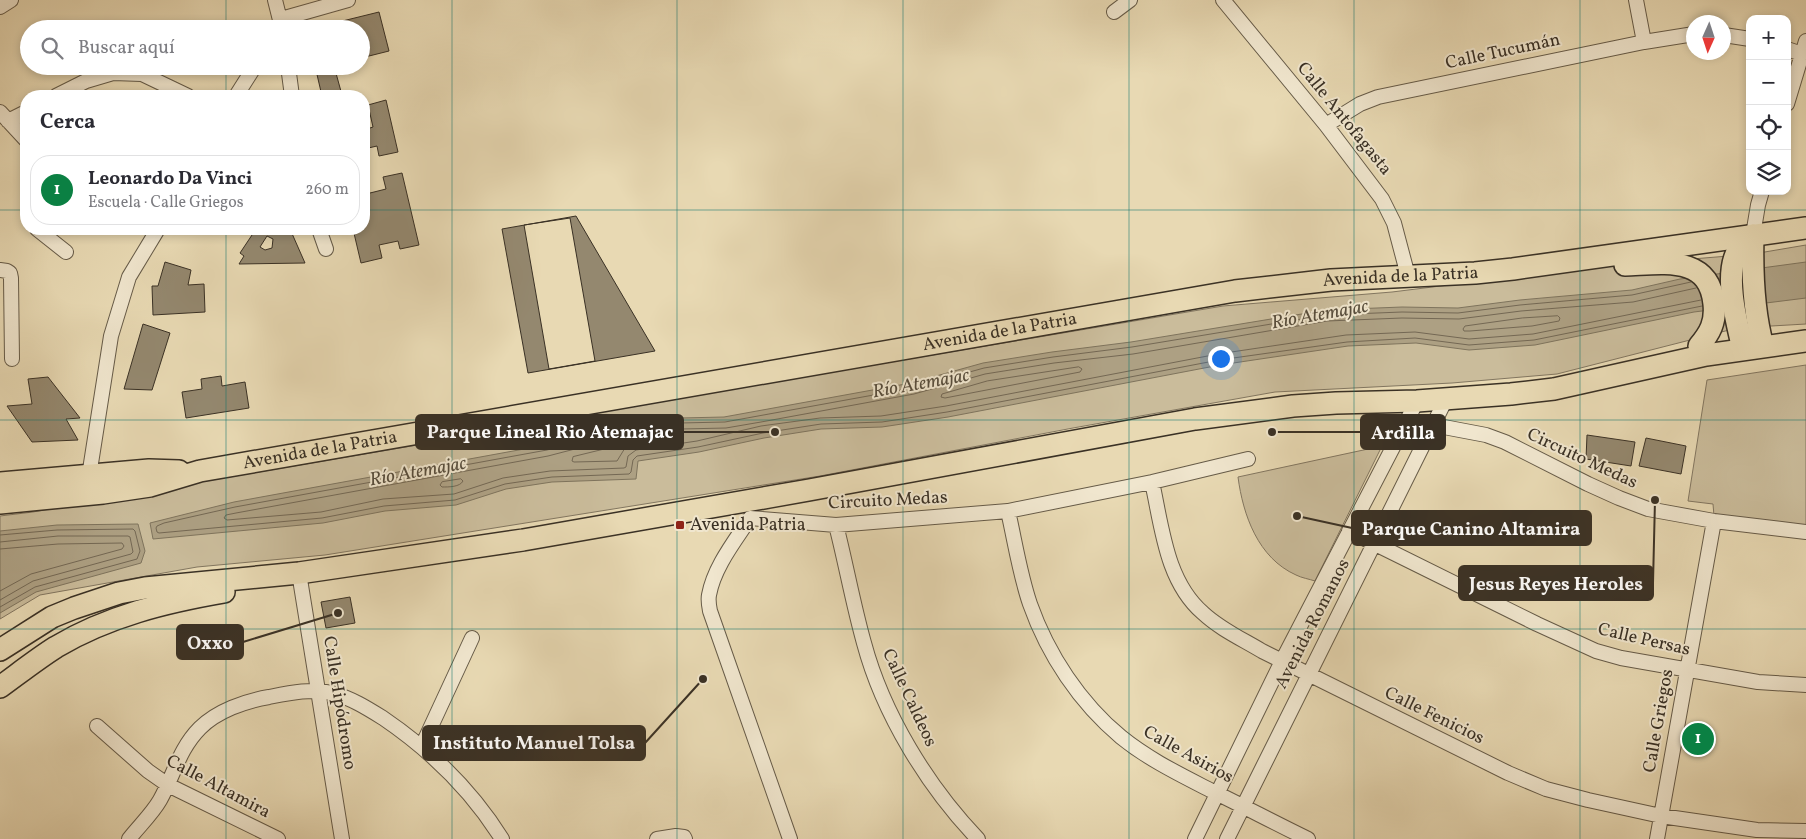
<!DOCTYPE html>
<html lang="es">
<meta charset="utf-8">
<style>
body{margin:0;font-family:Vollkorn,serif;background:#f2f2f3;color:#2b2b33}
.controls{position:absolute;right:15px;top:15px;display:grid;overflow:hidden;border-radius:10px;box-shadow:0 2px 8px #0003}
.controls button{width:45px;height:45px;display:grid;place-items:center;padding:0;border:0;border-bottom:1px solid #e1e1e2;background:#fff;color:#2b2b33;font:25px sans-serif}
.compass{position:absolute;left:1686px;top:15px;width:45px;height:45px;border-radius:50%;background:#fff;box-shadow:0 2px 8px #0003;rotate:183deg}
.you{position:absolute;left:1220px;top:358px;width:18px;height:18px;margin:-12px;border:4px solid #fff;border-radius:50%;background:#1a73e8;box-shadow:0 0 0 8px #1a73e833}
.badge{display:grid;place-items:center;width:32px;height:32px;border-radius:50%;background:#0b8043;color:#fff;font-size:16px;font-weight:700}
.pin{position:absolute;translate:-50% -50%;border:2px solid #fff;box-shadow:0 1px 5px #0006}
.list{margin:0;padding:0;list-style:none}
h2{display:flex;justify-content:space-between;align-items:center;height:65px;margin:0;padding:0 20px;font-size:21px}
h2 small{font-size:16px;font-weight:400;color:#7c7c81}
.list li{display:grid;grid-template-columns:32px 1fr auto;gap:15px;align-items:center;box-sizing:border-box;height:70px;margin:0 10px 10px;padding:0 10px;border:1px solid #e1e1e2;border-radius:20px}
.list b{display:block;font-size:19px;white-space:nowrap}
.list p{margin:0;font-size:16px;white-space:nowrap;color:#7c7c81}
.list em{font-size:16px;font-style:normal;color:#7c7c81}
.icon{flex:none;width:28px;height:28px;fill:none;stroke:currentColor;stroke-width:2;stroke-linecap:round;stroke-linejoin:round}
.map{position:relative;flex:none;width:1806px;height:839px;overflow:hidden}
.search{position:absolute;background:#fff;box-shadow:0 2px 8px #0003;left:20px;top:20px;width:350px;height:55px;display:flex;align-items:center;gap:12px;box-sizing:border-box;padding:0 18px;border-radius:28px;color:#7c7c81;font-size:19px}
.panel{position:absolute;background:#fff;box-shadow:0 2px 8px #0003;left:20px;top:90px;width:350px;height:145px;border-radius:20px}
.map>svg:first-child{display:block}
.green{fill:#cabc9b;stroke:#827660}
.water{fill:#ada083;stroke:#7f745d}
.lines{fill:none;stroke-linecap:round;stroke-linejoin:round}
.shore{stroke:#746854;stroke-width:1}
.building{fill:#94886f;stroke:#3a3125;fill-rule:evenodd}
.street-casing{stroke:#665b48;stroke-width:16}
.primary-casing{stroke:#3a3125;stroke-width:24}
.street{stroke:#f0e6ce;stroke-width:14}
.primary{stroke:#e8d9b3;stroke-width:21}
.grid{fill:none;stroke:#0f766e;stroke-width:1;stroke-opacity:0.55}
.poi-dot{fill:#8f2418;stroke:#f0e6ce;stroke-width:2}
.labels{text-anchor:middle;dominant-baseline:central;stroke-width:4;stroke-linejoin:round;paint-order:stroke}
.street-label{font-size:18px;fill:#3a3125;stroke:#f0e6ce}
.poi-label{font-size:18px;fill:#3a3125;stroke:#f0e6ce;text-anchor:start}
.water-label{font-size:19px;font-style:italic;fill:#574d3c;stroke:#f0e6ce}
.leader{fill:none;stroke:#3a3125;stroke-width:2}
.callout-dot{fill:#3a3125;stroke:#f0e6ce;stroke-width:2}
.callout{fill:#3a3125;stroke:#3a3125;stroke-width:2}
.callout-label{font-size:19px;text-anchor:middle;font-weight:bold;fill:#fff}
</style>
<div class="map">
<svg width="1806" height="839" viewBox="0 0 1806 839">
<rect width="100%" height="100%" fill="#e8d9b3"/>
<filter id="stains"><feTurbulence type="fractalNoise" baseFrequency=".004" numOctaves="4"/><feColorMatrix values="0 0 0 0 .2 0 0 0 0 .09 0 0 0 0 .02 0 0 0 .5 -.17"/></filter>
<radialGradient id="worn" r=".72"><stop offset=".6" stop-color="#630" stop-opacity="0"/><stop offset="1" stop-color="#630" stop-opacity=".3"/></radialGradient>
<path class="green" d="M1806 245V324L1737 328 1557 374 1452 383 1275 392 1073 428 820 476 325 555 197 567 40 595 0 619V516L33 512 200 482 476 435 677 398 1223 306 1392 292 1594 267 1753 254Z
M1806 365V527L1714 516 1713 504 1688 501 1707 380Z
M1382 446 1315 581C1309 579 1302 578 1296 575 1258 558 1243 515 1238 477Z"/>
<path class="water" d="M1806 262V298L1694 312 1535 345 1469 350 1416 343 1348 346 1220 365 948 417 882 427 821 429 764 438 699 452 638 461 636 479 552 482 506 489 456 505 385 511 323 523 153 539 150 523 234 502 546 445 619 426 680 418 724 417 911 383 983 363 1052 352 1131 342 1326 310 1402 307 1458 308 1520 300 1632 290 1680 279Z
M138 524 145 551 141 563 36 592 0 613V531L57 525Z"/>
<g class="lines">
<path class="shore" d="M1691 282 1632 295 1520 305 1458 313 1402 312 1326 315 1132 347 1053 357 984 368 912 388 725 422 680 423 620 431 547 450 235 507 164 523 157 526 156 528 157 532 159 533 322 518 384 506 455 500 505 484 552 477 629 474 631 472 633 460 637 456 698 447 763 433 821 424 882 422 947 412 1219 360 1347 342 1415 338 1469 345 1534 340 1702 306
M1696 288 1633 302 1521 311 1459 319 1402 318 1327 321 1133 354 1054 363 985 374 914 394 761 422 726 428 681 429 621 437 548 456 236 513 226 515 224 518 227 520 321 512 383 499 454 494 503 478 550 471 624 468 626 467 628 456 636 450 697 441 761 426 820 418 881 416 946 406 1218 354 1346 335 1415 332 1469 339 1533 334 1701 300
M1558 316 1560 318 1559 321 1532 326 1470 331H1464L1463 329 1465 326 1522 318Z
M1079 367 1082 369 1080 372 945 398 941 397 942 394 987 381Z
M622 445 625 448 617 461 574 462 572 461 573 457Z
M461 479 463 481C460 487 449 487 442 487L440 485 442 482Z
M0 535 57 530 133 529 135 531 140 551 137 559 35 587 0 607
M0 542 58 536H128L130 537 133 552 131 554 33 581 0 600
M0 549 58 544 122 543 124 546 122 549 31 574 0 591"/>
</g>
<path class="building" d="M379 12 389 51 361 58V29H310Z
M315 66H334L342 95 322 96Z
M386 100 398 152 379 156 377 146 364 149V130L373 127 368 105Z
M402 173 419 245 400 249 398 241 379 245 382 258 361 263 353 229H364V183L366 194 386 189 383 177Z
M576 216 655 351 528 373 502 229Z
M570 218 595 361 549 369 524 225Z
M256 229H290L305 263 239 264 244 256 240 253ZM267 236 273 239 272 248 265 250 260 247Z
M165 262 191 270 188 285 204 284 205 312 153 315 152 286H158Z
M143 324 170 333 152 390 124 389Z
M221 376 222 386 245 382 249 408 186 418 182 392 202 389 201 379Z
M48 377 80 418 66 419 78 440 32 442 7 406 32 404 28 379Z
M1587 435 1635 442 1631 466 1586 459Z
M1646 438 1686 446 1681 474 1639 466Z
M350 597 355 623 326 628 321 602Z"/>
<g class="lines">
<defs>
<path id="street" d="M275 0 282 28
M1223 0 1326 125 1382 199 1394 223 1408 276
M1636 0 1644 42
M0 7 11 0
M1114 12 1130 0
M276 29 281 19 348 0
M1724 35 1750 39
M1787 49 1802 54
M288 66 292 96
M56 96 86 81 113 73 142 74 188 96
M236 96 255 66
M1787 104 1806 41
M0 112 26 140
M8 121 26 112
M1326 125 1360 104 1378 97 1644 42 1694 34
M37 229 66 252
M319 229 326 249
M1753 235 1758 205 1762 191
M0 270 7 271 10 273 11 278 12 359
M1407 420 1486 435 1505 442 1588 484 1619 498 1648 509 1714 521 1806 532
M89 476 111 336 129 277 158 229
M1152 482C1162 527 1166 581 1203 613 1220 629 1242 639 1262 651L1508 773 1546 789 1588 800 1661 816 1757 830 1806 831
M1008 511C1015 542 1020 575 1030 604 1048 655 1080 703 1121 737 1148 759 1179 774 1210 790 1243 806 1275 823 1308 839
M750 518 836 525 1008 511 1152 482 1248 459
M750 518C735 541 714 567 709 595 708 600 709 606 710 611L790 839
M836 525C846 564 853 604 864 643 883 714 928 787 978 839
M1349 531 1537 624 1596 651 1621 658 1758 682 1806 685
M299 573 342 839
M97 726 148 771 168 785 278 839
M422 746 472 638
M129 839C139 826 152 814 160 800 174 775 179 749 200 728 217 711 245 701 269 697 289 693 312 688 332 693 351 698 367 708 383 718 430 750 472 791 502 839
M657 839 676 836 684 837 685 839
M1195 839 1282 661 1417 401
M1227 839 1446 399
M1657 839 1714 521"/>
<g id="primary">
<path d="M1753 235C1752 272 1753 310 1763 346"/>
<path d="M1625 265C1662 264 1709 254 1714 304 1716 322 1710 333 1699 346"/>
<path d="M1743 349C1737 323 1724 277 1737 252 1740 246 1748 240 1753 235"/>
<path d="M0 483 149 470 179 471"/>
<path id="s1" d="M0 503 103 493 150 486 200 471 1235 291 1331 280 1475 273 1513 269 1806 228"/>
<path d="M0 650 52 617 74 608 119 593 145 588 299 573 523 540 809 490 1195 419 1293 406 1336 403 1417 401 1511 394 1554 389 1706 355 1806 341"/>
<path d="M0 687C18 674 37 659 56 647 108 616 166 602 224 592"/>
</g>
</defs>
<use href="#street" class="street-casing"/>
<use href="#primary" class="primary-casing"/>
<use href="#street" class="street"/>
<use href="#primary" class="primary"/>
</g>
<path class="grid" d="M226 0V29M452 0V839M677 0V839M903 0V839M1129 0V839M1354 0V839M1580 0V839M226 66V96M0 210H26M364 210H1806M226 229V839M0 420H1806M0 629H1806"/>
<rect class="poi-dot" x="675" y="520" width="10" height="10" rx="2.5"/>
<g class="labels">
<g class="street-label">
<text transform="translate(1503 52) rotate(-12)">Calle Tucumán</text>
<text transform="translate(1344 119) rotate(51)">Calle Antofagasta</text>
<text stroke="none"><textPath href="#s1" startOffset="1420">Avenida de la Patria</textPath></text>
<text stroke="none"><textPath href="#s1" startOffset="1015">Avenida de la Patria</textPath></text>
<text stroke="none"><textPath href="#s1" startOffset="325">Avenida de la Patria</textPath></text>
<text transform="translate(1582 459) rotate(25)">Circuito Medas</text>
<text transform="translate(888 501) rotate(-3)">Circuito Medas</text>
<text transform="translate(1313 624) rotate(-63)">Avenida Romanos</text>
<text transform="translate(1644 640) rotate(13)">Calle Persas</text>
<text transform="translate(909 698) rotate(65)">Calle Caldeos</text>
<text transform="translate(339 703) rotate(81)">Calle Hipódromo</text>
<text transform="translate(1434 716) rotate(26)">Calle Fenicios</text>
<text transform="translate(1659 721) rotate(-80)">Calle Griegos</text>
<text transform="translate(1188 755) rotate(29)">Calle Asirios</text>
<text transform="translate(218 787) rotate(28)">Calle Altamira</text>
</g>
<g class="poi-label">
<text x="690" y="525">Avenida Patria</text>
</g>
<g class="water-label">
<text transform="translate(1320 315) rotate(-10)">Río Atemajac</text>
<text transform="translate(921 384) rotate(-10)">Río Atemajac</text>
<text transform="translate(418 472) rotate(-10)">Río Atemajac</text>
</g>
</g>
<path class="leader" d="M775 432L683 432M1272 432L1361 432M1297 516L1352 528M1655 500L1653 583M338 613L243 642M703 679L645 743"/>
<g class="callout-dot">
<circle cx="775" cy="432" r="5"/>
<circle cx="1272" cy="432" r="5"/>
<circle cx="1297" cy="516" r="5"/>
<circle cx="1655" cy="500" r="5"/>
<circle cx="338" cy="613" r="5"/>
<circle cx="703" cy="679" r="5"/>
</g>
<g class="callout">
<rect x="416" y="415" width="267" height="34" rx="5"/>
<rect x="1361" y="415" width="84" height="34" rx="5"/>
<rect x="1352" y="511" width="239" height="34" rx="5"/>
<rect x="1459" y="566" width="194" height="34" rx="5"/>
<rect x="177" y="625" width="66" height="34" rx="5"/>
<rect x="423" y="726" width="222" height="34" rx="5"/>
</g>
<g class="callout-label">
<text x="550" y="438">Parque Lineal Rio Atemajac</text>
<text x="1403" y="439">Ardilla</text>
<text x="1471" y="535">Parque Canino Altamira</text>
<text x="1556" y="590">Jesus Reyes Heroles</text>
<text x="210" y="649">Oxxo</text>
<text x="534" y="749">Instituto Manuel Tolsa</text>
</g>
<rect width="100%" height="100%" filter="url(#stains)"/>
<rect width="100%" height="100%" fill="url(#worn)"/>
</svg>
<div class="controls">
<button>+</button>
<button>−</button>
<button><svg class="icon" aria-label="locate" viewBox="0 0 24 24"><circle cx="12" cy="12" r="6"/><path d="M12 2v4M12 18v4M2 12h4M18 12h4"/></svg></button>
<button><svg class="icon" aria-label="layers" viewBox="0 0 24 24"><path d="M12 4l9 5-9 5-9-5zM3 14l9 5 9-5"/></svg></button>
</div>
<svg class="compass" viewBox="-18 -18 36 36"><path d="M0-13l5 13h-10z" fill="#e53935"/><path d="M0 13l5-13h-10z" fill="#7c7c81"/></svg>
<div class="you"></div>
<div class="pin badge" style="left:1698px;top:739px">1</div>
<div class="search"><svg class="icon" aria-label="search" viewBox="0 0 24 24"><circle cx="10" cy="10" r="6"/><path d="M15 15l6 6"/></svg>Buscar aquí</div>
<section class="panel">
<h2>Cerca<small></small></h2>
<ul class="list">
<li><span class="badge">1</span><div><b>Leonardo Da Vinci</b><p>Escuela · Calle Griegos</p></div><em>260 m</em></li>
</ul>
</section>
</div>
